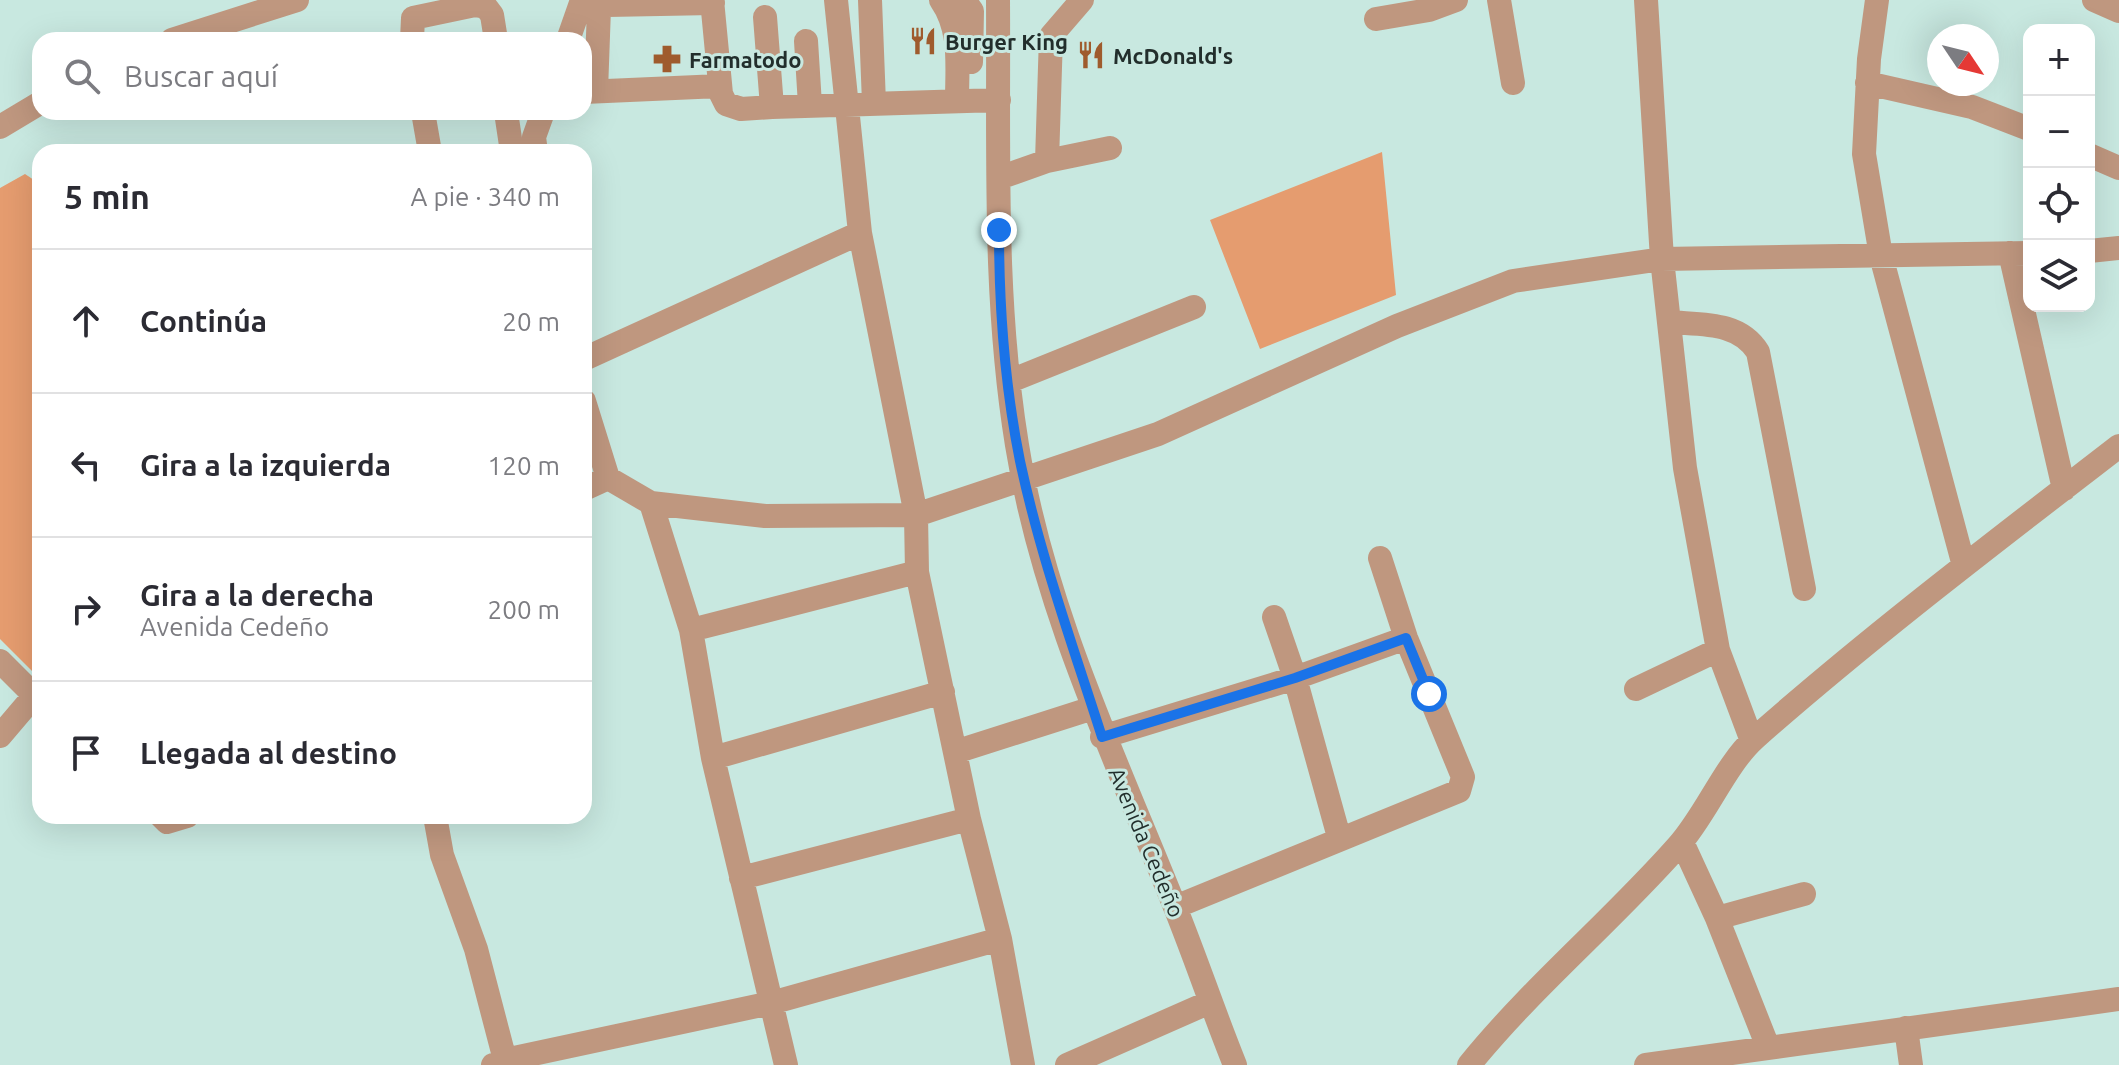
<!DOCTYPE html>
<html lang="es">
<meta charset="utf-8">
<style>
body{margin:0;font-family:Ubuntu,sans-serif;background:#f2f2f3;color:#2b2b33}
.controls{position:absolute;right:24px;top:24px;display:grid;overflow:hidden;border-radius:16px;box-shadow:0 8px 32px #0002}
.controls button{width:72px;height:72px;display:grid;place-items:center;padding:0;border:0;border-bottom:2px solid #e1e1e2;background:#fff;color:#2b2b33;font:40px sans-serif}
.compass{position:absolute;left:1927px;top:24px;width:72px;height:72px;border-radius:50%;background:#fff;box-shadow:0 8px 32px #0002;rotate:125deg}
.stop{position:absolute;width:24px;height:24px;margin:-18px;border:6px solid #1a73e8;border-radius:50%;background:#fff}
.stop.end{background:#1a73e8;border-color:#fff;box-shadow:0 2px 8px #0008}
.list{margin:0;padding:0;list-style:none}
h2{display:flex;justify-content:space-between;align-items:center;height:104px;margin:0;padding:0 32px;font-size:34px}
h2 small{font-size:26px;font-weight:400;color:#7c7c81}
.list li{display:grid;grid-template-columns:52px 1fr auto;gap:24px;align-items:center;box-sizing:border-box;height:144px;padding:0 32px;border-top:2px solid #e1e1e2}
.list b{display:block;font-size:30px;white-space:nowrap}
.list p{margin:0;font-size:26px;white-space:nowrap;color:#7c7c81}
.list em{font-size:26px;font-style:normal;color:#7c7c81}
.icon{flex:none;width:44px;height:44px;fill:none;stroke:currentColor;stroke-width:2;stroke-linecap:round;stroke-linejoin:round}
.map{position:relative;flex:none;width:2119px;height:1065px;overflow:hidden}
.search{position:absolute;background:#fff;box-shadow:0 8px 32px #0002;left:32px;top:32px;width:560px;height:88px;display:flex;align-items:center;gap:20px;box-sizing:border-box;padding:0 28px;border-radius:24px;color:#7c7c81;font-size:30px}
.panel{position:absolute;background:#fff;box-shadow:0 8px 32px #0002;left:32px;top:144px;width:560px;height:680px;border-radius:24px}
.map>svg:first-child{display:block}
.pitch{fill:#e59c6f}
.lines{fill:none;stroke-linecap:round;stroke-linejoin:round}
.minor{stroke:#bf977f;stroke-width:24}
.route{stroke:#1a73e8;stroke-width:10}
.labels{text-anchor:middle;dominant-baseline:central;stroke-width:6;stroke-linejoin:round;paint-order:stroke}
.poi-label{font-size:22px;font-weight:bold;fill:#222e2c;stroke:#c8e8e0;text-anchor:start}
.street-label{font-size:22px;fill:#222e2c;stroke:#c8e8e0}
</style>
<div class="map">
<svg width="2119" height="1065" viewBox="0 0 2119 1065">
<rect width="100%" height="100%" fill="#c8e8e0"/>
<path class="pitch" d="M1382 152 1396 295 1260 349 1210 220Z
M25 174 40 184V679L0 639V188Z"/>
<g class="lines">
<path class="minor" d="M712 0 721 94 726 104 741 109 772 107 765 17
M836 0 860 233 916 515 917 572 969 819 1000 939 1023 1065
M870 0 874 103
M941 0C962 30 957 66 957 101
M964 0 972 11 971 62
M998 0C999 149 993 298 1017 445 1043 607 1115 757 1175 907 1196 959 1214 1013 1235 1065
M1082 0 1051 36 1047 161 1110 148
M1499 0 1513 83
M1646 0 1662 259 1685 468 1718 650 1752 741
M1877 0 1869 59 1864 154 1881 256 1964 566
M2094 0 2119 11
M1376 19 1429 10 1456 0
M172 40 297 0
M412 40 413 18 475 5 486 7 492 15 496 40
M568 40 582 0
M806 41 810 105
M1867 83 1972 107 2029 129
M596 91 599 8 607 5 713 3
M584 92 720 86
M772 107 999 100
M423 112 430 152
M506 112 512 152
M0 127 40 103
M536 152 534 137 543 112
M2089 155 2119 168
M999 178 1047 161
M2089 251 2119 248
M2010 253 2064 489
M1669 322C1701 325 1739 321 1758 352L1804 589
M584 359 860 233
M1010 381 1194 307
M584 401 608 478 651 503 691 630 713 758 786 1065
M584 489 608 478
M651 503 765 516 916 515 1158 434 1397 326 1513 281 1662 259 2029 253
M1274 617 1295 678 1339 837
M691 630 917 572
M0 661 40 701
M1636 689 1718 650
M0 736 34 696
M1102 737 1295 678 1406 638
M955 752 1093 708
M713 758 943 692
M161 816 167 822 187 816
M435 816 442 855 476 949 505 1060 493 1065
M1682 842 1717 918 1768 1047
M741 878 969 819
M1175 907 1459 791 1463 777 1406 638 1380 558
M1717 918 1804 894
M1906 1028 1911 1065
M505 1060 771 1003 1000 939
M1067 1065 1210 1002
M1469 1065C1533 986 1611 922 1678 846 1706 815 1725 765 1755 738 1872 635 1996 541 2119 446
M1646 1065 2119 999"/>
</g>
<g class="lines">
<path class="route" d="M999 230C999 306 1005 387 1020 461 1040 555 1073 646 1102 737L1295 678 1406 638 1429 694"/>
</g>
<defs>
<symbol id="restaurant-bare" viewBox="-9 -9 18 18"><path d="M-5-6h1v4h1v-4h1v4h1v-4h1v5L-1.5 .5V6h-2V.5L-5-1ZM5-6V6H3V1.5H1.5Q1.5-4 5-6Z" fill="#9f5b2d" stroke="#c8e8e0" stroke-width="2.5" paint-order="stroke"/></symbol>
<symbol id="pharmacy-bare" viewBox="-9 -9 18 18"><path d="M-2-6h4v4h4v4h-4v4h-4v-4h-4v-4h4Z" fill="#9f5b2d" stroke="#c8e8e0" stroke-width="2.5" paint-order="stroke"/></symbol>
</defs>
<g fill-rule="evenodd">
<use href="#restaurant-bare" x="903" y="21" width="40" height="40"/>
<use href="#restaurant-bare" x="1071" y="35" width="40" height="40"/>
<use href="#pharmacy-bare" x="647" y="39" width="40" height="40"/>
</g>
<g class="labels">
<g class="poi-label">
<text x="945" y="41">Burger King</text>
<text x="1113" y="55">McDonald's</text>
<text x="689" y="59">Farmatodo</text>
</g>
<g class="street-label">
<text transform="translate(1147 842) rotate(67)">Avenida Cedeño</text>
</g>
</g>
</svg>
<div class="controls">
<button>+</button>
<button>−</button>
<button><svg class="icon" aria-label="locate" viewBox="0 0 24 24"><circle cx="12" cy="12" r="6"/><path d="M12 2v4M12 18v4M2 12h4M18 12h4"/></svg></button>
<button><svg class="icon" aria-label="layers" viewBox="0 0 24 24"><path d="M12 4l9 5-9 5-9-5zM3 14l9 5 9-5"/></svg></button>
</div>
<svg class="compass" viewBox="-18 -18 36 36"><path d="M0-13l5 13h-10z" fill="#e53935"/><path d="M0 13l5-13h-10z" fill="#7c7c81"/></svg>
<div class="stop" style="left:1429px;top:694px"></div>
<div class="stop end" style="left:999px;top:230px"></div>
<div class="search"><svg class="icon" aria-label="search" viewBox="0 0 24 24"><circle cx="10" cy="10" r="6"/><path d="M15 15l6 6"/></svg>Buscar aquí</div>
<section class="panel">
<h2>5 min<small>A pie · 340 m</small></h2>
<ul class="list">
<li><svg class="icon" aria-label="ahead" viewBox="0 0 24 24"><path d="M12 20V5M6 11l6-6 6 6"/></svg><div><b>Continúa</b></div><em>20 m</em></li>
<li><svg class="icon" aria-label="left" viewBox="0 0 24 24"><path d="M17 20v-9H6M10 6l-5 5 5 5"/></svg><div><b>Gira a la izquierda</b></div><em>120 m</em></li>
<li><svg class="icon" aria-label="right" viewBox="0 0 24 24"><path d="M7 20v-9h11M14 6l5 5-5 5"/></svg><div><b>Gira a la derecha</b><p>Avenida Cedeño</p></div><em>200 m</em></li>
<li><svg class="icon" aria-label="arrive" viewBox="0 0 24 24"><path d="M6 21V4h12l-3 4 3 4H6"/></svg><div><b>Llegada al destino</b></div></li>
</ul>
</section>
</div>
